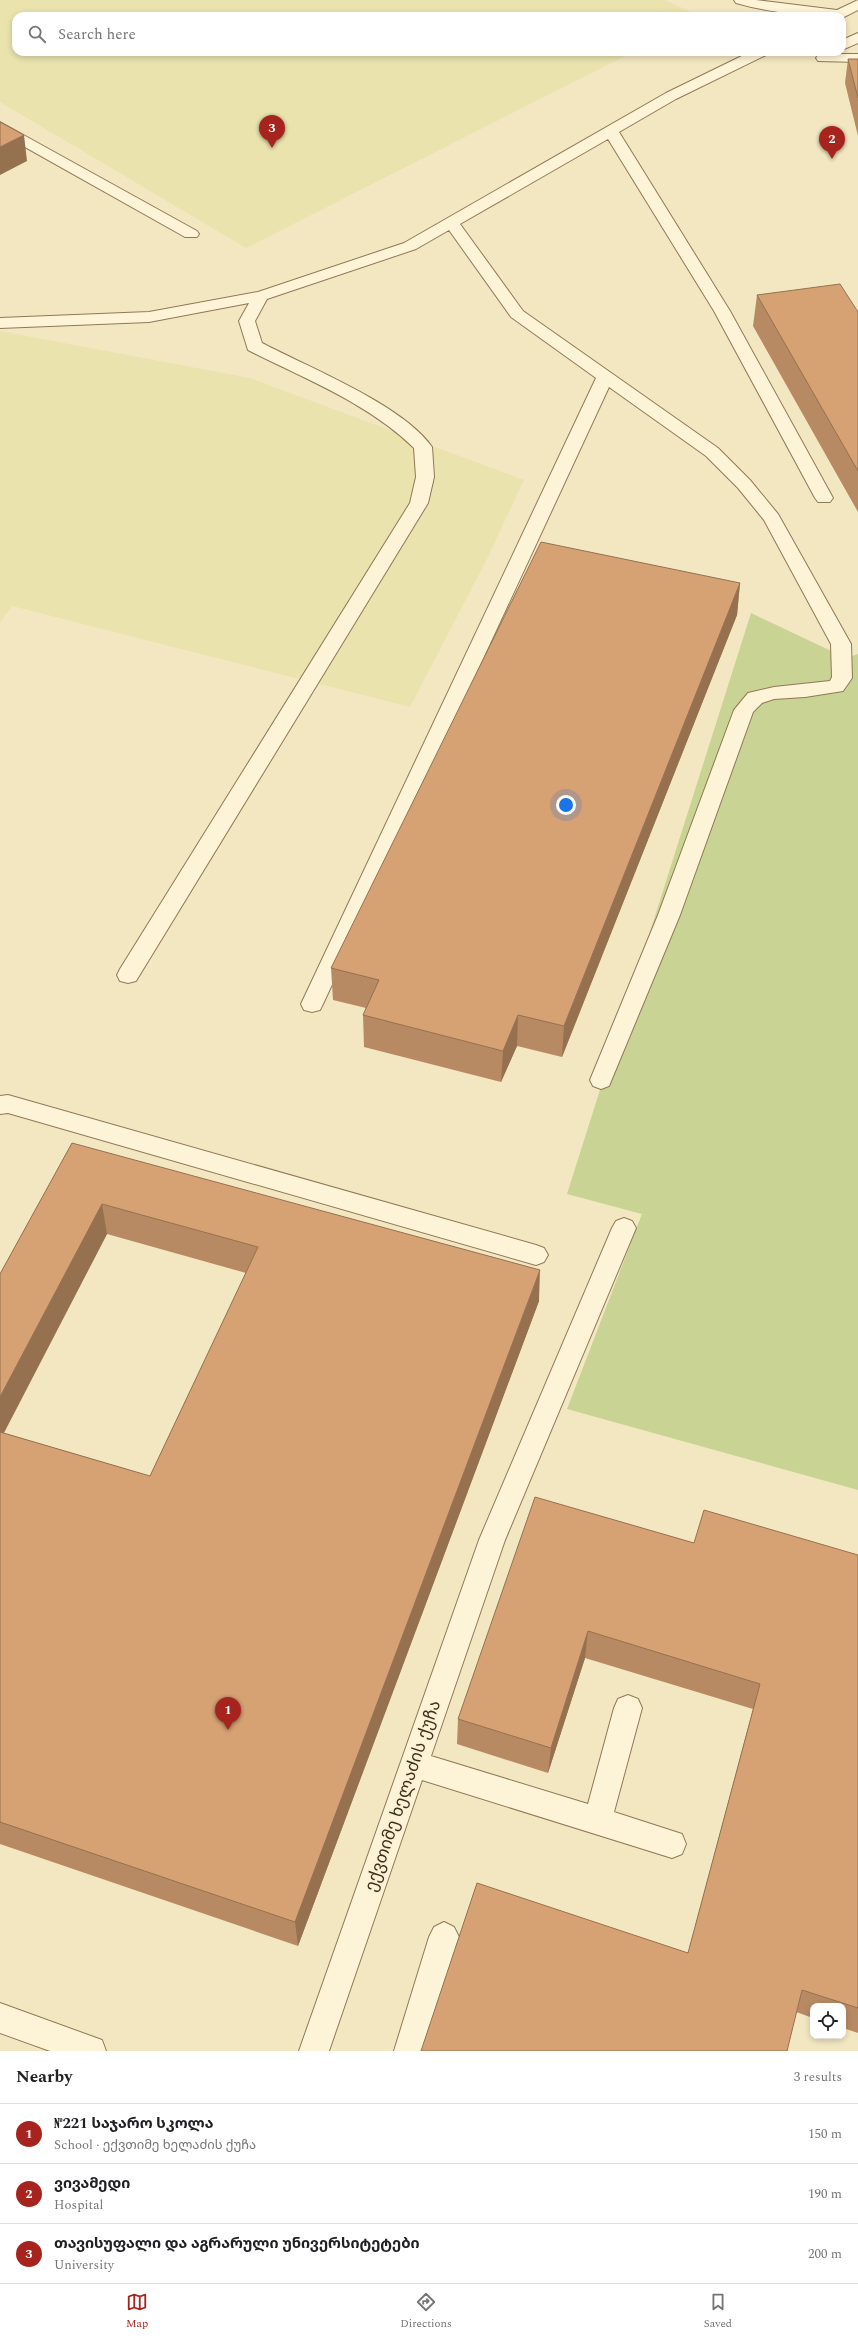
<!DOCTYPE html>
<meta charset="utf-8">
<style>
body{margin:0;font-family:Spectral,"Noto Sans Georgian",serif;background:#f2f2f2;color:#202124}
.controls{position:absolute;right:12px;bottom:12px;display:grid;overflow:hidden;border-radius:8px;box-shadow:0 2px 6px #0003}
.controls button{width:36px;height:36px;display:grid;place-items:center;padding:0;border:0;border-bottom:1px solid #e0e0e0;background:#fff;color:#202124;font:20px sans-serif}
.you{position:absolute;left:566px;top:805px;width:14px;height:14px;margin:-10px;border:3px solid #fff;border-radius:50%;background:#1a73e8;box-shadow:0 0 0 6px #1a73e833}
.badge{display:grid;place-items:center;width:26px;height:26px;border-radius:50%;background:#a7241e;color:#fff;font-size:13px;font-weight:700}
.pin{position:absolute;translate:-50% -33px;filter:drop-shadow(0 1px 2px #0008)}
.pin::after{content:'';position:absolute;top:21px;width:14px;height:12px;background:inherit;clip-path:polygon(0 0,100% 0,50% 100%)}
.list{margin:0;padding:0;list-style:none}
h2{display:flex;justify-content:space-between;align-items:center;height:52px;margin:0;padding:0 16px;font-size:17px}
h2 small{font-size:13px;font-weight:400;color:#757577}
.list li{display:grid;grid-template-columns:26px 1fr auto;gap:12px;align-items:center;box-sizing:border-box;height:60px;padding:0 16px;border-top:1px solid #e0e0e0}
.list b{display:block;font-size:15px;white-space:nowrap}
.list p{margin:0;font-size:13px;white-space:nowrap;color:#757577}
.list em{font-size:13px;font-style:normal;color:#757577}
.icon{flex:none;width:22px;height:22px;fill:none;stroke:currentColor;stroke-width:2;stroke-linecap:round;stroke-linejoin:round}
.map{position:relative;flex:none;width:858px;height:2051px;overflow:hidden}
.search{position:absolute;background:#fff;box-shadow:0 2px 6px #0003;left:12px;right:12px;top:12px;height:44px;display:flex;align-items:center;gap:10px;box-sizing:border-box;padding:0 14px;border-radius:12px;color:#757577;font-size:15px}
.sheet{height:232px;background:#fff}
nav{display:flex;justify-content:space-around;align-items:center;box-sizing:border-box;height:56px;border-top:1px solid #e0e0e0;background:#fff;font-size:11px;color:#757577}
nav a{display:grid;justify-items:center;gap:2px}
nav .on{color:#a7241e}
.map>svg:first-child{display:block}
.farmland{fill:#eae3ae}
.green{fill:#c9d394}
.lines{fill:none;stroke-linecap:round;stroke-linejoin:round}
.minor-casing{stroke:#907856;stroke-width:2}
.minor{fill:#fdf3d6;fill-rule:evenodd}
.wall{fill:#b88a63;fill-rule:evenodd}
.shaded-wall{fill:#967150}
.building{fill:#d6a173;stroke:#967150}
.labels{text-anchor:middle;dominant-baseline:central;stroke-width:3.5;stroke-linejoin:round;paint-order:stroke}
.near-street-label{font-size:17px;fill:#3e2e1c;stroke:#faf0d3}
</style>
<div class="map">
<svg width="858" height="2051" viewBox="0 0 858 2051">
<rect width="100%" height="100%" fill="#f3e7c2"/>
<path class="farmland" d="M0 0H665L700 16H16V52H633L246 248 0 102Z
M0 331 250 378 524 480 486 561 410 707 12 606 0 623Z"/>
<path class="green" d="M751 613 846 658 858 654V1490L567 1409 642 1214 567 1194Z"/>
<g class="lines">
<defs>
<path id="minor" d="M734 0H756L837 10 858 0V10L842 18V16C806 16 771 13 736 3Z
M858 33V43L842 50V40Z
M750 52H768L766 55 676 99 619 132 730 311 833 498 830 502H818L815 498 714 311 608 139 460 224 523 311 718 448 750 480 778 514 851 644 852 678 843 691 805 697 774 699 762 703 753 712 680 915 609 1086 601 1089 593 1086 590 1080 658 915 734 710 748 693 774 687 830 681 832 677 831 644 764 520 738 488 706 456 609 387 323 1004 320 1010 312 1012 304 1010 301 1004 596 378 511 317 449 230 416 249 267 299 255 321 262 343C308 367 403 405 432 447L434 477 428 503 136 981 128 983 120 981 117 975 120 969 410 503 416 477 414 448C368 403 305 379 248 350L239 321 249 303 149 322 0 328V318L149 312 258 292 404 243 666 93Z
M823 54H858V62L818 61 816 58 818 55Z
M0 122 197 231 199 234 197 237H185L0 133Z
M8 1095 536 1245 544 1248 548 1255 544 1262 536 1265 8 1113 0 1114V1096Z
M624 1218 632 1221 636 1228 505 1540 431 1756 588 1804 614 1708 618 1699 628 1695 638 1699 642 1708 614 1812 682 1834 686 1844 682 1854 672 1858 422 1780 329 2051H299L479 1540 612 1228 616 1221Z
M444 1922 454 1927 459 1937 424 2051H394L429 1937 434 1927Z
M0 2003 102 2040 106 2051H50L0 2033Z"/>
</defs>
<use href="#minor" class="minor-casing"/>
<use href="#minor" class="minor"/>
</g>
<path class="wall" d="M848 59H858V136L845 83Z
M757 295 858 312V512L753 326Z
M740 583 737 615 562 1057 517 1046 501 1082 364 1047 363 1015 366 1008 333 1000 331 968Z
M72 1143 539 1301 298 1946 0 1844V1274ZM107 1234 246 1273 150 1476 4 1433Z
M694 1543 858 1555V2033L843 2028V2006H813V2018L796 2012 688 1953 753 1709 585 1658 548 1773 457 1744 458 1719Z"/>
<path class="shaded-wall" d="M24 135 27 161 0 175V147Z
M740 583 737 615 562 1057 564 1026Z
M518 1015 517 1046 501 1082 503 1051Z
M102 1204 107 1234 0 1440V1397Z
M540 1270 539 1301 298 1946 295 1922Z
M588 1631 585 1658 548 1773 551 1748Z"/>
<path class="building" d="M848 59H858V98Z
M0 122 24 135 0 147Z
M840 284 858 312V471L757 295Z
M541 542 740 583 564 1026 518 1015 503 1051 363 1015 379 980 331 968Z
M72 1143 540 1270 295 1922 0 1822V1432L150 1476 258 1247 102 1204 0 1397V1274Z
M535 1497 694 1543 704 1510 858 1555V2008L802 1990 787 2051H421L477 1883 688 1953 760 1684 588 1631 551 1748 458 1719Z"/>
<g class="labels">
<g class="near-street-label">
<text transform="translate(403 1796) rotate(-71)">ექვთიმე ხელაძის ქუჩა</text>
</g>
</g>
</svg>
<div class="controls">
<button><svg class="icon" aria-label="locate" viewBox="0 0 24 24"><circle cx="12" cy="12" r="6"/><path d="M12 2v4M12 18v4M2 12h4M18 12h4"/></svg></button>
</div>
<div class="you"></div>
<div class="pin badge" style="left:228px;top:1730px">1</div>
<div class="pin badge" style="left:832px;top:159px">2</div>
<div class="pin badge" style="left:272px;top:148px">3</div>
<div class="search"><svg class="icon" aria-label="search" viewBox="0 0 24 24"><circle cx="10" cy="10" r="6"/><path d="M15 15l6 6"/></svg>Search here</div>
</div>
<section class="sheet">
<h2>Nearby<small>3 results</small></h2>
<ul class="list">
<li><span class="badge">1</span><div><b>№221 საჯარო სკოლა</b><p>School · ექვთიმე ხელაძის ქუჩა</p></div><em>150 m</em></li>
<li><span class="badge">2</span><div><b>ვივამედი</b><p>Hospital</p></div><em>190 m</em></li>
<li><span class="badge">3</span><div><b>თავისუფალი და აგრარული უნივერსიტეტები</b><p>University</p></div><em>200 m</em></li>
</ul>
</section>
<nav>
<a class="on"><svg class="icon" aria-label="map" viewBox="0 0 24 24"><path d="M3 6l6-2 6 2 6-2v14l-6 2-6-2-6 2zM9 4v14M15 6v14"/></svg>Map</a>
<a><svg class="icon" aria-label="directions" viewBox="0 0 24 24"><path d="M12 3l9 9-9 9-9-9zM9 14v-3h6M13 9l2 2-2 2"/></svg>Directions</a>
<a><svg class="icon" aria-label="saved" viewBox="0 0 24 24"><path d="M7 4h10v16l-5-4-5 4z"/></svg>Saved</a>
</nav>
